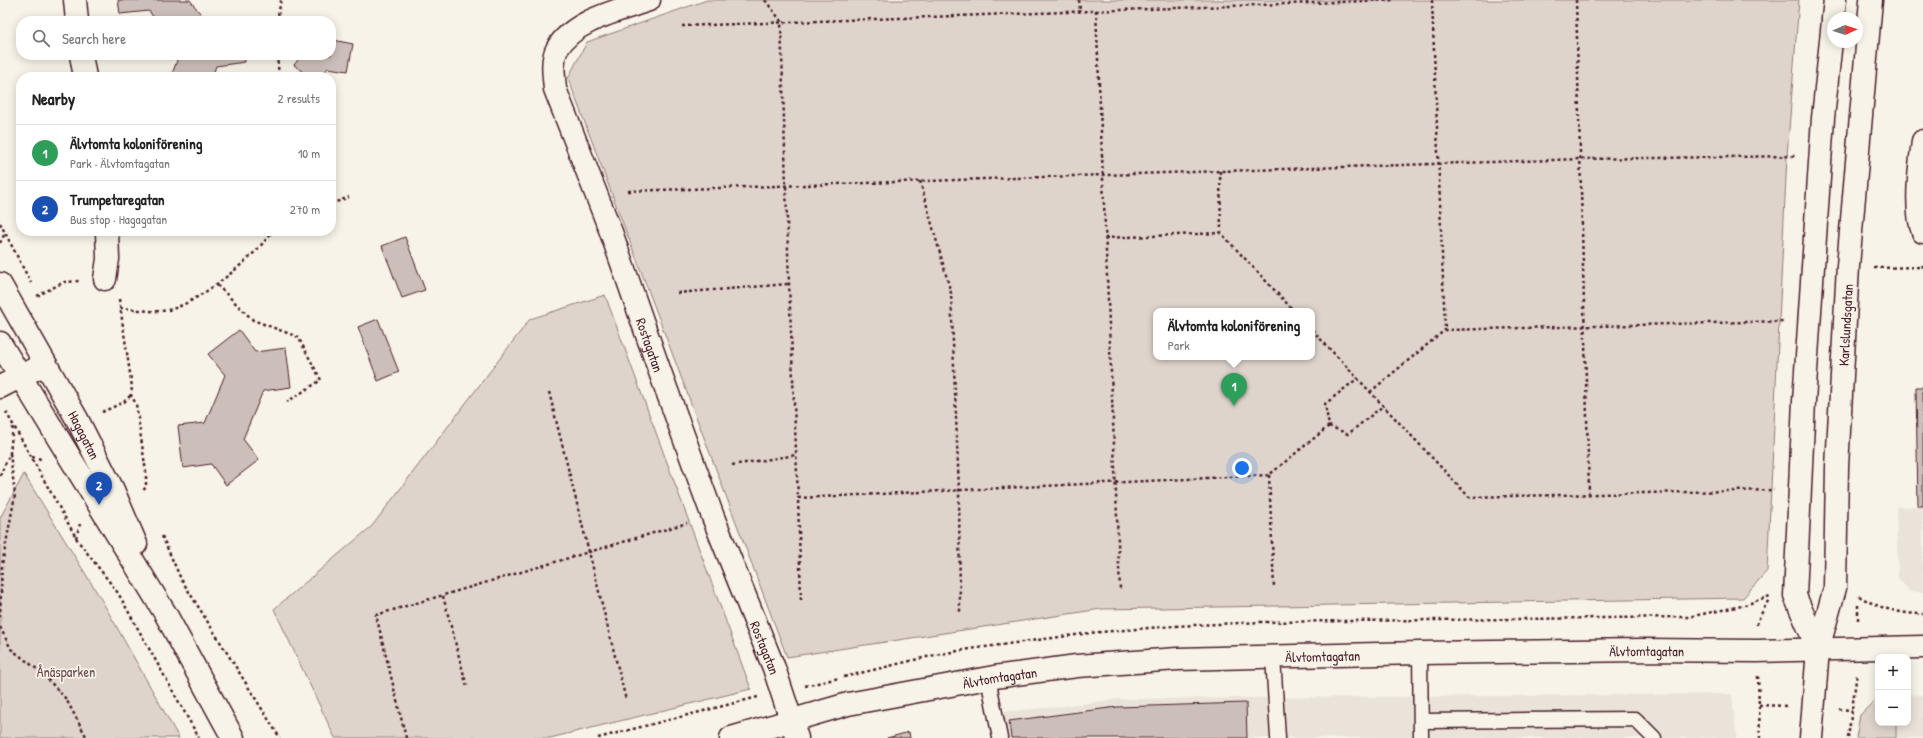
<!DOCTYPE html>
<meta charset="utf-8">
<style>
body{margin:0;font-family:"Patrick Hand",sans-serif;background:#f6f6f6;color:#222}
.controls{position:absolute;right:12px;bottom:12px;display:grid;overflow:hidden;border-radius:8px;box-shadow:0 2px 10px #0003}
.controls button{width:36px;height:36px;display:grid;place-items:center;padding:0;border:0;border-bottom:1px solid #e0e0e0;background:#fff;color:#222;font:20px sans-serif}
.compass{position:absolute;left:1827px;top:12px;width:36px;height:36px;border-radius:50%;background:#fff;box-shadow:0 2px 10px #0003;rotate:87deg}
.you{position:absolute;left:1242px;top:468px;width:14px;height:14px;margin:-10px;border:3px solid #fff;border-radius:50%;background:#1a73e8;box-shadow:0 0 0 6px #1a73e833}
.badge{display:grid;place-items:center;width:26px;height:26px;border-radius:50%;background:#d1495b;color:#fff;font-size:13px;font-weight:700}
.pin{position:absolute;translate:-50% -33px;filter:drop-shadow(0 1px 2px #0008)}
.pin::after{content:'';position:absolute;top:21px;width:14px;height:12px;background:inherit;clip-path:polygon(0 0,100% 0,50% 100%)}
.popup{position:absolute;left:1153px;top:308px;width:162px;height:52px;box-sizing:border-box;display:grid;place-content:center;border-radius:8px;background:#fff;filter:drop-shadow(0 1px 3px #0005);font-size:13px;white-space:nowrap;color:#767676}
.popup b{font-size:15px;color:#222}
.popup::after{content:'';position:absolute;left:50%;top:100%;margin-left:-8px;border:8px solid transparent;border-top-color:#fff}
.list{margin:0;padding:0;list-style:none}
h2{display:flex;justify-content:space-between;align-items:center;height:52px;margin:0;padding:0 16px;font-size:17px}
h2 small{font-size:13px;font-weight:400;color:#767676}
.list li{display:grid;grid-template-columns:26px 1fr auto;gap:12px;align-items:center;box-sizing:border-box;height:56px;padding:0 16px;border-top:1px solid #e0e0e0}
.list b{display:block;font-size:15px;white-space:nowrap}
.list p{margin:0;font-size:13px;white-space:nowrap;color:#767676}
.list em{font-size:13px;font-style:normal;color:#767676}
.icon{flex:none;width:22px;height:22px;fill:none;stroke:currentColor;stroke-width:2;stroke-linecap:round;stroke-linejoin:round}
.map{position:relative;flex:none;width:1923px;height:738px;overflow:hidden}
.search{position:absolute;background:#fff;box-shadow:0 2px 10px #0003;left:16px;top:16px;width:320px;height:44px;display:flex;align-items:center;gap:10px;box-sizing:border-box;padding:0 14px;border-radius:16px;color:#767676;font-size:15px}
.panel{position:absolute;background:#fff;box-shadow:0 2px 10px #0003;left:16px;top:72px;width:320px;height:164px;border-radius:16px}
.map>svg:first-child{display:block}
.built{fill:#eae3da}
.green{fill:#ded4cc;stroke:#947a7c;fill-rule:evenodd}
.building{fill:#ccbfb9;stroke:#4a1f2b}
.lines{fill:none;stroke-linecap:round;stroke-linejoin:round}
.lane-casing{stroke:#4a1f2b;stroke-width:17}
.street-casing{stroke:#4a1f2b;stroke-width:25}
.secondary-casing{stroke:#4a1f2b;stroke-width:25}
.path{stroke:#4a1f2b;stroke-width:2.5;stroke-dasharray:3 3;stroke-linecap:butt}
.lane{stroke:#f7f3e8;stroke-width:14}
.street{stroke:#f7f3e8;stroke-width:22}
.secondary{stroke:#f7f3e8;stroke-width:22}
.labels{text-anchor:middle;dominant-baseline:central;stroke-width:3.5;stroke-linejoin:round;paint-order:stroke}
.street-label{font-size:14px;fill:#4a1f2b;stroke:#f7f3e8}
.park-label{font-size:14px;fill:#6f4c53;stroke:#f7f3e8}
</style>
<div class="map">
<svg width="1923" height="738" viewBox="0 0 1923 738">
<rect width="100%" height="100%" fill="#f7f3e8"/>
<filter id="ink" filterUnits="userSpaceOnUse"><feTurbulence type="fractalNoise" baseFrequency=".025" numOctaves="2"/><feDisplacementMap in="SourceGraphic" scale="8" xChannelSelector="R" yChannelSelector="G"/><feConvolveMatrix kernelMatrix="1 2 1 2 8 2 1 2 1" color-interpolation-filters="sRGB"/></filter>
<g filter="url(#ink)">
<path class="built" d="M1923 506V592H1910L1898 578 1896 507Z
M1732 694 1737 738H994L989 713 1056 707 1118 699Z
M1908 695H1923V738H1864L1878 723H1908Z"/>
<path class="green" d="M707 0H1799L1787 156 1767 571 1743 598 1101 609 787 657 568 78 587 42ZM1156 311H1312V357H1156Z
M605 295 751 689 550 738H335L274 609 372 526 530 319Z
M24 474 101 599 179 738H0V518Z
M1878 697V723H1896V738H1856L1860 715Z"/>
<path class="building" d="M118 0H190L206 21H156L149 11 120 14Z
M331 35 333 40 353 44 348 71 328 68 320 77H309L294 65 302 55H331Z
M179 55H244L245 62 216 66 212 77H171Z
M405 237 425 290 402 298 382 246Z
M378 319 399 372 378 381 358 327Z
M239 330 255 352 286 348 291 387 263 391 243 439 259 460 226 485 211 464 183 468 178 426 205 423 225 375 208 354Z
M1916 387H1923V506H1918Z
M1246 703 1247 738H1011L1009 721 1117 707Z
M909 732 910 738H887Z"/>
<g class="lines">
<defs>
<path id="lane" d="M1420 653 1421 738
M1273 657 1278 738
M988 678 1000 738
M1421 721 1635 719 1654 738"/>
<g id="street">
<path d="M75 0 77 21"/>
<path id="s1" d="M649 0C621 10 573 20 557 49 551 61 554 76 555 89L611 232 660 372 713 517 774 668 797 738"/>
<path d="M81 55 85 77"/>
<path d="M1923 141C1920 164 1914 211 1923 232"/>
<path d="M105 279 108 259 107 231"/>
<path d="M0 387 45 364"/>
<path id="s2" d="M731 738 848 704 994 677 1077 666 1178 659 1420 653 1642 650 1757 651 1923 647"/>
</g>
<g id="secondary">
<path d="M1833 18 1835 0"/>
<path id="s3" d="M0 284 77 419 113 490 136 544"/>
<path d="M0 343 165 613 233 738"/>
<path d="M1818 649 1795 596 1804 401 1823 118 1833 21"/>
<path id="s4" d="M1811 738 1818 649 1835 588 1837 467 1848 266 1871 0"/>
</g>
</defs>
<use href="#lane" class="lane-casing"/>
<use href="#street" class="street-casing"/>
<use href="#secondary" class="secondary-casing"/>
<path class="path" d="M765 0 781 21 789 284 798 498
M1079 0 1080 11
M1432 0 1445 330
M1576 0 1589 494
M1096 10 1120 590
M277 21 281 0
M682 26 1394 0
M277 55 279 77
M1220 171 1221 233
M920 181 951 293 959 490 960 612
M628 191 1581 159 1795 156
M331 204 349 197
M0 223 31 283
M1105 238 1221 233 1294 311
M0 243 5 233
M1874 268 1922 267 1923 265
M217 285 253 320 298 337 321 380 287 402
M677 293 789 284
M37 296 64 282 80 281
M119 299 132 387 131 395 136 404 146 472V487L142 492
M120 308C137 309 156 314 172 309 200 301 257 256 272 231
M1312 330 1469 497 1774 490
M549 392 626 700
M1370 392 1445 330 1785 321
M6 412 78 541 118 593 199 738
M102 412 124 402 131 395
M1329 426 1348 434 1383 406
M32 457 41 459
M732 465 796 455
M1269 475 1274 587
M0 476 10 453 13 425
M162 536 181 579 280 738
M76 538 80 524
M443 596 467 687
M1859 596C1878 608 1900 614 1923 614
M801 600 798 498 1269 475 1329 426 1325 404 1358 378
M1858 605V622
M0 617 2 565 15 495 10 453
M1757 625V622L1769 599
M0 627 11 649 42 673 66 699 87 738
M1758 676 1760 738
M844 677 935 655 970 649 1090 633 1174 626 1262 622 1688 617 1742 606 1770 596
M805 686 839 678
M1759 705 1788 706
M1839 709 1852 710
M406 738 376 615 687 523
M598 738 758 697
M1848 738 1857 673"/>
<use href="#lane" class="lane"/>
<use href="#street" class="street"/>
<use href="#secondary" class="secondary"/>
</g>
</g>
<g class="labels">
<g class="street-label">
<text stroke="none"><textPath href="#s4" startOffset="416">Karlslundsgatan</textPath></text>
<text stroke="none"><textPath href="#s1" startOffset="420">Rostagatan</textPath></text>
<text stroke="none"><textPath href="#s3" startOffset="173">Hagagatan</textPath></text>
<text stroke="none"><textPath href="#s1" startOffset="744">Rostagatan</textPath></text>
<text stroke="none"><textPath href="#s2" startOffset="924">Älvtomtagatan</textPath></text>
<text stroke="none"><textPath href="#s2" startOffset="600">Älvtomtagatan</textPath></text>
<text stroke="none"><textPath href="#s2" startOffset="276">Älvtomtagatan</textPath></text>
</g>
<g class="park-label">
<text x="66" y="671">Ånäsparken</text>
</g>
</g>
</svg>
<div class="controls">
<button>+</button>
<button>−</button>
</div>
<svg class="compass" viewBox="-18 -18 36 36"><path d="M0-13l5 13h-10z" fill="#e53935"/><path d="M0 13l5-13h-10z" fill="#767676"/></svg>
<div class="you"></div>
<div class="pin badge" style="left:1234px;top:406px;background:#2e9e5b">1</div>
<div class="popup"><b>Älvtomta koloniförening</b>Park</div>
<div class="pin badge" style="left:99px;top:505px;background:#1a4fb4">2</div>
<div class="search"><svg class="icon" aria-label="search" viewBox="0 0 24 24"><circle cx="10" cy="10" r="6"/><path d="M15 15l6 6"/></svg>Search here</div>
<section class="panel">
<h2>Nearby<small>2 results</small></h2>
<ul class="list">
<li><span class="badge" style="background:#2e9e5b">1</span><div><b>Älvtomta koloniförening</b><p>Park · Älvtomtagatan</p></div><em>10 m</em></li>
<li><span class="badge" style="background:#1a4fb4">2</span><div><b>Trumpetaregatan</b><p>Bus stop · Hagagatan</p></div><em>270 m</em></li>
</ul>
</section>
</div>
